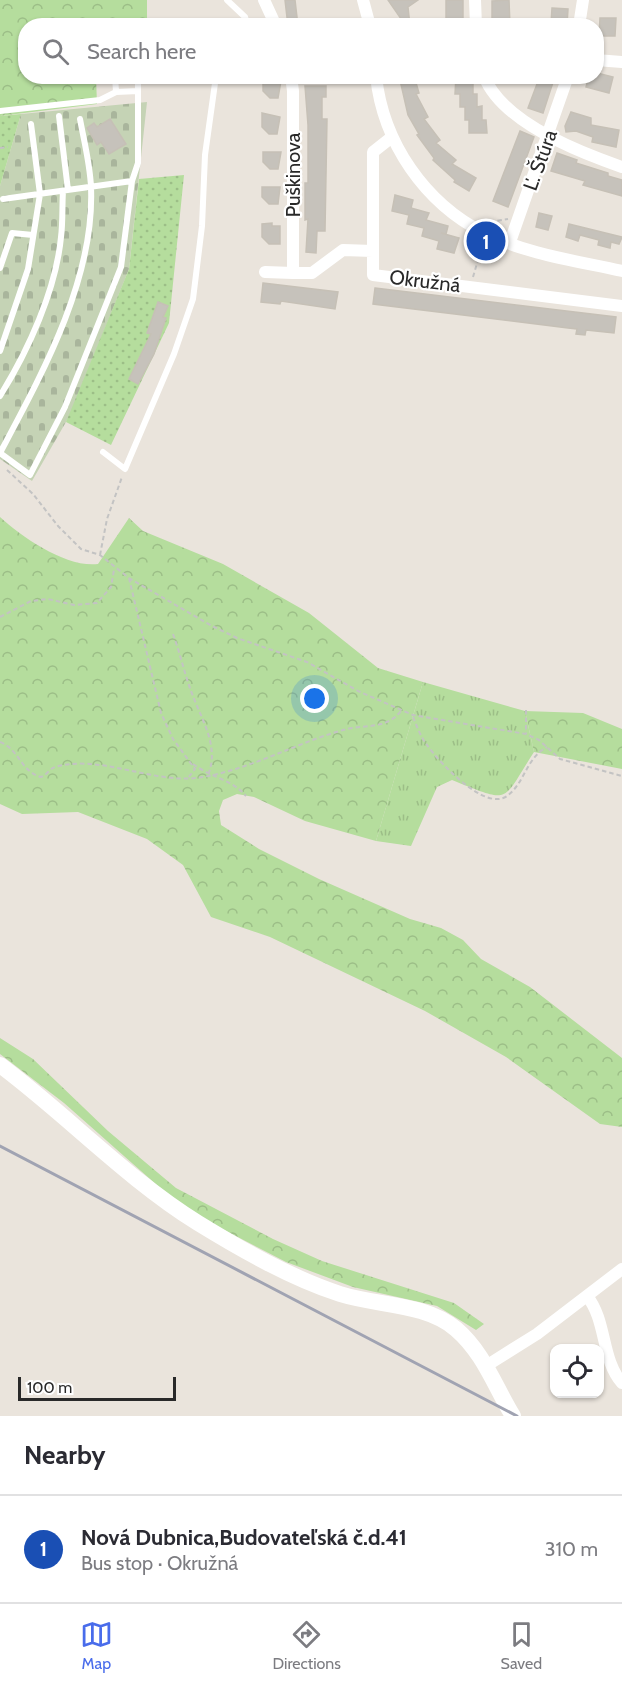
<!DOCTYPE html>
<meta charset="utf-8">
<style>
body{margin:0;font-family:Cabin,sans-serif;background:#f7f7f7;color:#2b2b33}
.controls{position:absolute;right:18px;bottom:18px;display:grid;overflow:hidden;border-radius:12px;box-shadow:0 2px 4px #0004}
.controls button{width:54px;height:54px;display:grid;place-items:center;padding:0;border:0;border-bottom:2px solid #e1e1e2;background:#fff;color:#2b2b33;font:30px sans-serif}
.scale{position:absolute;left:18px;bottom:15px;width:158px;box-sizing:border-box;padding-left:6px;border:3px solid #292929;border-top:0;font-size:16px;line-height:21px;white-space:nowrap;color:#292929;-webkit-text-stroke:4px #fff;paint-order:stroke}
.you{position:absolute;left:315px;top:699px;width:21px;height:21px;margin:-15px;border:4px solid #fff;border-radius:50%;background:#1a73e8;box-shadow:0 0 0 9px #1a73e833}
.badge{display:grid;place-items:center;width:39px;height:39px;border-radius:50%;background:#496ceb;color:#fff;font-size:20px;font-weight:700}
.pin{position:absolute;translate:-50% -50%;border:3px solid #fff;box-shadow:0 2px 6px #0006}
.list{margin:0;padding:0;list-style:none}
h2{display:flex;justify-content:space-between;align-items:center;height:78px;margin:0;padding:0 24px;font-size:26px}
h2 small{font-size:20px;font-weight:400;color:#7c7c81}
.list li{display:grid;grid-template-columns:39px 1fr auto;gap:18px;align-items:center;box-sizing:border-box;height:108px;padding:0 24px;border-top:2px solid #e1e1e2}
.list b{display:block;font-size:22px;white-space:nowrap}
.list p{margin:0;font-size:20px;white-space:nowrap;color:#7c7c81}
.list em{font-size:20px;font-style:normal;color:#7c7c81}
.icon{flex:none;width:33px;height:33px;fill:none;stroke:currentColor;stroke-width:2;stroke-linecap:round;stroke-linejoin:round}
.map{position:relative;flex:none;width:622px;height:1416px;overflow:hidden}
.search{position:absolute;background:#fff;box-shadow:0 2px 4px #0004;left:18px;right:18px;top:18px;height:66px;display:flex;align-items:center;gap:15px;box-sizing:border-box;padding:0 21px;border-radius:24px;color:#7c7c81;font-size:22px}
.sheet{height:186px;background:#fff}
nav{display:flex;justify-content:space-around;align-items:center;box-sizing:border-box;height:84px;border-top:2px solid #e1e1e2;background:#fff;font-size:16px;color:#7c7c81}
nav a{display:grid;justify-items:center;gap:3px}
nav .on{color:#496ceb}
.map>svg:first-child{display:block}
.grass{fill:url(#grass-tufts)}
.forest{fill:url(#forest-crowns)}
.cemetery{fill:url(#cemetery-stones)}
.garden{fill:url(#garden-dots)}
.building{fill:#c6c2bb;stroke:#c6c0b6;stroke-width:1.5}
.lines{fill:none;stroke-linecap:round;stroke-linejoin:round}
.path{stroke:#c3c3c3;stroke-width:2;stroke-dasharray:4.5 3;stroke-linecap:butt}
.lane{stroke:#fff;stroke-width:6}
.street{stroke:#fff;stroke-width:12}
.secondary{stroke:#fff;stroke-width:16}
.rail{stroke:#a0a3b2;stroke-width:3}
.labels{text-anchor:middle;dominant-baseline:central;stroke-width:4.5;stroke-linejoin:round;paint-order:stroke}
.street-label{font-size:20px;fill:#292929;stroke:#fff}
</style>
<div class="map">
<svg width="622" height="1416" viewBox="0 0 622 1416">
<defs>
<pattern id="grass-tufts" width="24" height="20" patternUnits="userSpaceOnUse" patternTransform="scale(1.5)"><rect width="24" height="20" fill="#b5dd9d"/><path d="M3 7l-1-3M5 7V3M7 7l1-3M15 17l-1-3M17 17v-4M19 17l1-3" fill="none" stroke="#9cbe87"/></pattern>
<pattern id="forest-crowns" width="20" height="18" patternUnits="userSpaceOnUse" patternTransform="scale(1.5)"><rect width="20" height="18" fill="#b5dd9d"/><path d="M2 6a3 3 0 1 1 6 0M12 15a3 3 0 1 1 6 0" fill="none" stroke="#9cbe87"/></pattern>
<pattern id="cemetery-stones" width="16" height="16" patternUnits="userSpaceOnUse" patternTransform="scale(1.5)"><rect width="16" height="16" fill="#c5d3b5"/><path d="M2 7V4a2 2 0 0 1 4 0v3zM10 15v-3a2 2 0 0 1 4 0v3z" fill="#a9b59c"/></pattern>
<pattern id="garden-dots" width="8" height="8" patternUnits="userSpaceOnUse" patternTransform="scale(1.5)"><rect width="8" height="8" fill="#b5dd9d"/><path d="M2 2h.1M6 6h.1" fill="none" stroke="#9cbe87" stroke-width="1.8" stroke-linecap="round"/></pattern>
</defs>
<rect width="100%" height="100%" fill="#eae4dc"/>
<path class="grass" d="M423 682 525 711 534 752C501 803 512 804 452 780L437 787 411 846 376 841Z"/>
<path class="forest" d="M0 0H147V25L26 26V76L96 77 97 104 0 116Z
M0 517C23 538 67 568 98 564L129 518 143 531 223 564 309 613 378 668 423 682 376 841 305 821 254 797 237 794 223 800 219 811 221 825 259 849 319 879 410 919 441 928 463 940 481 959 530 987 622 1058V1127L600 1124 506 1057 425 1011 270 937 211 917 183 865 147 839 78 812 22 814 0 804Z
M525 711 583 713 622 729V769L534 752Z
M0 1038 33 1059 108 1131 176 1188 273 1239 322 1261 454 1303 484 1324 476 1330 437 1306 353 1287 286 1262 205 1220 167 1194 64 1103 0 1054Z"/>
<path class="cemetery" d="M147 102 129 269 70 415 32 481 0 459V186L21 114Z"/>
<path class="garden" d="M21 114 0 186V116Z
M184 175 169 323 111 445 66 422 129 269 139 179Z"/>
<path class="building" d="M285 0H295L298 26H288Z
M388 0H418L408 7 410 26H406Z
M446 0H463V26H446Z
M509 0 510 26H492V1Z
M552 8 568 9 567 25 551 24Z
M600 18H616L615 36H599Z
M597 73 613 77 609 93 586 87 589 76H597Z
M414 76 419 93 416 94 428 117 424 119 440 140 436 143 456 160 452 164 476 178 469 191 454 182 455 180 433 160 434 158 417 135 419 134 408 115 400 80Z
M456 76H468V81H473V94H477V107L482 106V120H486L487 133H469V120H465V107H460V94H455Z
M540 76H555L543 113 528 108Z
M263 81H281L278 98H270L263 91Z
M305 86H326V97H322V119H327L325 231H317L316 253 306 252 308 219 305 220V183H308V125Z
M571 112 591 118V125L619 130 616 147 592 142 593 137 576 131 566 132 565 126Z
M262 113 280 117 277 134H269L262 127Z
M110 119 126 144 109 154 101 142 97 145 87 128 94 123 97 127Z
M520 131 534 137 508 207 493 201Z
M263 152H281L278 169H270L263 162Z
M557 153 577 160 576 163 608 173V176L622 180V196L583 185 585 181 551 171Z
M262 187H280L278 204H269L262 197Z
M395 195 413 200 411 208 429 213 426 220 448 226 446 234 441 233 459 238 454 253 437 249 439 241 422 236 424 228 407 224 409 215 392 211Z
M539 213 552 216 548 230 536 227Z
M272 223V226H280V244H269L262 237V224Z
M569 224 622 237 619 244 611 242 610 248 598 245 599 240 580 235 578 241 566 237Z
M263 283 338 292 335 309 281 301 280 304 261 302Z
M375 288 616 317 614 333 586 330 585 335 576 334 577 329 568 328 373 304Z
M158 302 168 306 163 317 166 318 154 354 138 384 129 379 151 334 147 333Z"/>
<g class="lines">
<path class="path" d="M0 148 8 147
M490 222 508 219
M473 277 483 243
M7 470 33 494 58 526 81 549 100 555 129 578 212 626 237 638 307 662 358 691 413 715 526 734 539 740 560 759 622 776
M100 555 107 519 122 477
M129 578 161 713 173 739 195 769 188 778
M0 617 31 601 48 599 74 605 97 603 111 587 114 570
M173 634C180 653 184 672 191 691 201 719 220 746 208 775
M526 710V734
M413 717C417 727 421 737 427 745 439 762 485 812 507 796 525 783 526 758 547 747
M0 742C19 749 21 772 41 777 47 775 49 769 55 767 99 754 151 783 196 778 248 771 293 744 343 730 365 724 386 730 401 711
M193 764C210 777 233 780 246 796"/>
<path class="lane" d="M227 0 245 17 248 26
M115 76 116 92
M0 111 100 100 116 92 138 91
M59 116 68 190
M80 119C84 141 90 164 91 187 95 279 42 374 0 453L30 475 65 407 121 267 132 181 138 163V76
M3 199 132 181
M0 268 12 233 33 235
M0 351 28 269 40 194 31 124
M0 396C28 351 56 290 61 237 63 222 62 206 63 191
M103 452 125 469 174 354 193 299 202 226 205 155 216 76"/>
<path class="street" d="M264 0 276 26
M363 0 370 26
M475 0 476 26
M579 26 583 0
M596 60 622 62
M291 76 293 91V273H312L343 250 373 251
M376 76C383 143 425 203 484 233 526 254 577 261 622 271
M484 76C502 122 578 152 622 167
M392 137 373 152V275L622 306
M510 242 568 76
M265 272 293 273
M587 1296C607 1321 601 1359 622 1383
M486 1366 537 1334 622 1269"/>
<path class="secondary" d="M0 1065C68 1116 126 1178 198 1223 242 1250 291 1278 340 1294 378 1306 425 1303 456 1329 484 1353 495 1387 513 1416"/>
<path class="rail" d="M0 1146 517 1416"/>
</g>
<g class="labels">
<g class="street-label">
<text transform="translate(540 160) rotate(-70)">Ľ. Štúra</text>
<text transform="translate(293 175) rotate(-90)">Puškinova</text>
<text transform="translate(425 281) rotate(7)">Okružná</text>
</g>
</g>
</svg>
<div class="controls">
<button><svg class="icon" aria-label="locate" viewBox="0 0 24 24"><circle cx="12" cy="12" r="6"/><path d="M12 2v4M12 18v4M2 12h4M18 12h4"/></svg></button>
</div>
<div class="scale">100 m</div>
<div class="you"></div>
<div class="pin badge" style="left:486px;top:241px;background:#1a4fb4">1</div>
<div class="search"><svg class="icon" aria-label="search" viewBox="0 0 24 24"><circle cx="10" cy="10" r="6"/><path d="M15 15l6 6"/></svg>Search here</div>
</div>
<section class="sheet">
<h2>Nearby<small></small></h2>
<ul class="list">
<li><span class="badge" style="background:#1a4fb4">1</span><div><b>Nová Dubnica,Budovateľská č.d.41</b><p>Bus stop · Okružná</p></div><em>310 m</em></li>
</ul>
</section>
<nav>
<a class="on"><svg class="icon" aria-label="map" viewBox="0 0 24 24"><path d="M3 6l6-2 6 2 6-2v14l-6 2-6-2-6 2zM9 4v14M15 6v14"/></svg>Map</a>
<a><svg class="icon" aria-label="directions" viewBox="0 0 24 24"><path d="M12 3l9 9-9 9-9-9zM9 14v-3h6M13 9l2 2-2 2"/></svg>Directions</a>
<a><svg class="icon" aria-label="saved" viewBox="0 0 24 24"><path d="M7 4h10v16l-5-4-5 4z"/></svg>Saved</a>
</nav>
